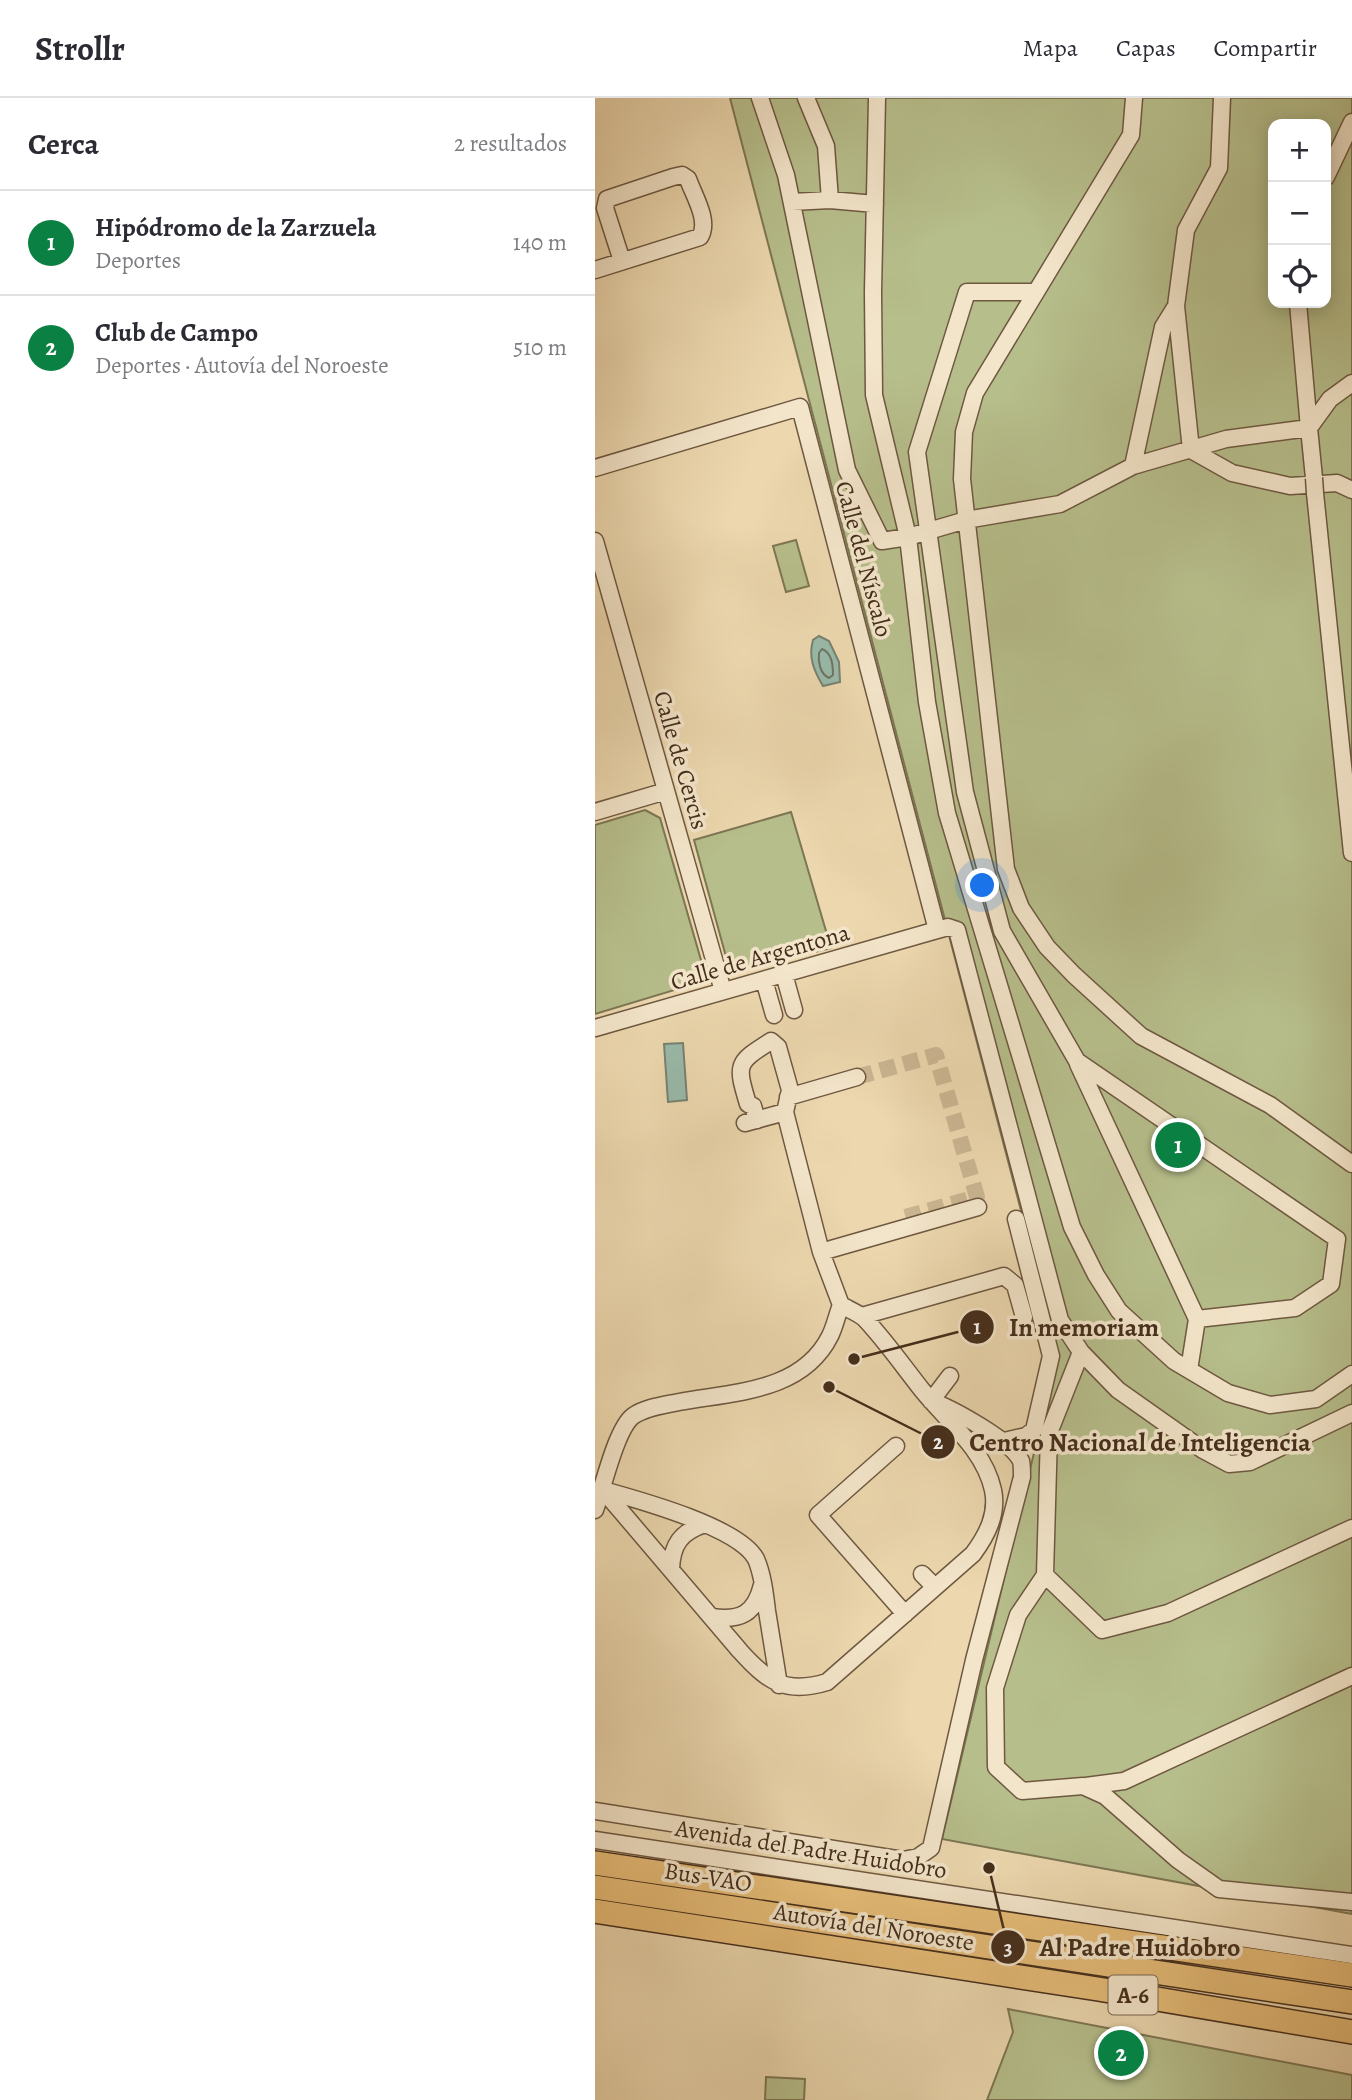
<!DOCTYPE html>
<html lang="es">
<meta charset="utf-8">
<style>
body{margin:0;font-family:Alegreya,serif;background:#f2f2f3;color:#2b2b33}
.controls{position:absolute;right:21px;top:21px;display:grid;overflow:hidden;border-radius:14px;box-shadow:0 4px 18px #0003}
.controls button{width:63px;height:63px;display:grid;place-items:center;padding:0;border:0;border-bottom:2px solid #e1e1e2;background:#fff;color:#2b2b33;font:35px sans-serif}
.you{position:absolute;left:388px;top:788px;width:24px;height:24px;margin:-18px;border:5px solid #fff;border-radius:50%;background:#1a73e8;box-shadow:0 0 0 10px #1a73e833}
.badge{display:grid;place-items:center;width:46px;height:46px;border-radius:50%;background:#0b8043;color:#fff;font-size:23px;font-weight:700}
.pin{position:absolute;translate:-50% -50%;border:4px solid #fff;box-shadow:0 2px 7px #0006}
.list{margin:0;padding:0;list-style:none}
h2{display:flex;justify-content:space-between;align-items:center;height:91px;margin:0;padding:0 28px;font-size:30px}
h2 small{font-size:23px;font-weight:400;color:#7c7c81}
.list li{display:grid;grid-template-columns:46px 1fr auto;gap:21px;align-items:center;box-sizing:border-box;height:105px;padding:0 28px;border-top:2px solid #e1e1e2}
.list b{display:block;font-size:26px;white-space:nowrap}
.list p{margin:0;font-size:23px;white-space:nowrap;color:#7c7c81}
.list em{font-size:23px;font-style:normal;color:#7c7c81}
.icon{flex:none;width:38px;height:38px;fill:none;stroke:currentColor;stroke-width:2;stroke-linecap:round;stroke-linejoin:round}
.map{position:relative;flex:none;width:757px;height:2002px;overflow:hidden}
header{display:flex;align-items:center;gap:42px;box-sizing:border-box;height:98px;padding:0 35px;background:#fff;border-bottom:2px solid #e1e1e2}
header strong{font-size:33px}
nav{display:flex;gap:38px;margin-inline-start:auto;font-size:24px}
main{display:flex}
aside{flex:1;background:#fff}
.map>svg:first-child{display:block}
.green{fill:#b6be8b;stroke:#7d7653;stroke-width:2;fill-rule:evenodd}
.water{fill:#99baaa;stroke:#778271;stroke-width:2}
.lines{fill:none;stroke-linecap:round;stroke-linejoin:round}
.shore{stroke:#6e7462;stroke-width:2}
.minor-tunnel{stroke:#cab591;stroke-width:16;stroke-dasharray:16 8;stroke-linecap:butt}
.minor-casing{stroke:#6e5840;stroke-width:19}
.highway-casing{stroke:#442d1b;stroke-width:26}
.minor{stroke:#f3e5ca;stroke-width:16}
.highway{stroke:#e6bc77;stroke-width:23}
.minor-bridge-casing{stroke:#6e5840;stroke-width:19;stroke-linecap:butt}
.minor-bridge{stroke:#f3e5ca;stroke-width:16}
.labels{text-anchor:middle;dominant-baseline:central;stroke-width:7;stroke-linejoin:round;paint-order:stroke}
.shield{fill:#f3e5ca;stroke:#786450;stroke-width:2}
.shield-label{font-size:23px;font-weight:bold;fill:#442d1b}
.street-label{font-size:24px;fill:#442d1b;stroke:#f3e5ca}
.leader{fill:none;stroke:#442d1b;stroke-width:2.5}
.callout-dot{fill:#442d1b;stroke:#f3e5ca;stroke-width:2.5}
.mark-label{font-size:21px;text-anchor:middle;font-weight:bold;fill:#fff}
.callout-label{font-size:26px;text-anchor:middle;font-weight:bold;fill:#442d1b;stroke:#f3e5ca;stroke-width:7;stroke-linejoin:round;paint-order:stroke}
</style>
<header>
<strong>Strollr</strong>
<nav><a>Mapa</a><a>Capas</a><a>Compartir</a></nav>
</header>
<main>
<aside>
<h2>Cerca<small>2 resultados</small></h2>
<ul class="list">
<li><span class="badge">1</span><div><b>Hipódromo de la Zarzuela</b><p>Deportes</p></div><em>140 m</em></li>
<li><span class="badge">2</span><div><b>Club de Campo</b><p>Deportes · Autovía del Noroeste</p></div><em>510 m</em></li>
</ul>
</aside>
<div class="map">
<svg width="757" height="2002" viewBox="0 0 757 2002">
<rect width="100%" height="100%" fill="#ecd7ae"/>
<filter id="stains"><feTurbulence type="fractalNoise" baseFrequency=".00286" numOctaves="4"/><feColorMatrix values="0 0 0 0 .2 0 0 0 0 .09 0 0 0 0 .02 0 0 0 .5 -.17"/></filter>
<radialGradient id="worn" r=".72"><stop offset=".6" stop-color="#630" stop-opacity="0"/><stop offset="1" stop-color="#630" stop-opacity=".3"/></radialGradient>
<path class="green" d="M135 0H757V1816L347 1741 463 1254ZM678 26H731V205H678Z
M201 442 214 488 191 494 178 448Z
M50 712 65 720 110 876 106 884 0 916V727Z
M196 714 236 850 147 872 133 866 99 742Z
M413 1911 757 1977V2002H392L418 1934Z
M171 1979 210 1981 209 2002H170Z"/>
<path class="water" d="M224 538 234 543 244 564 245 584 228 588C219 573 213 559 218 542Z
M88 945 92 1002 73 1004 69 946Z"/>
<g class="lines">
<path class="shore" d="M227 551C237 555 238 567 238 577L234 580C225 576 223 564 224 555Z"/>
<path class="minor-tunnel" d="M262 979 341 957 382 1099 303 1121"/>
<defs>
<path id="minor" d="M165 0 191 77 252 372 287 443 313 439 371 422 465 406 538 368 631 341 714 330 719 380
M211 0 231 48 235 102 280 106
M282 0 278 194 279 297 313 439 332 604 352 715 477 1129 501 1177 524 1213 579 1263 633 1295 675 1307 721 1301 757 1276
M539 0 536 37 380 295 369 334 367 381 411 771 426 810 452 849 479 877 546 938 675 1007 757 1066
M731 79 757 24
M197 104 235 102
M0 172 105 139C115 123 99 98 93 81L87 77 78 79 12 101 10 110 27 163
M441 194H372L322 354 370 694 407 833 482 963 742 1141 736 1186 700 1210 602 1221 594 1272
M703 205 714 330
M581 208 596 352 637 375 695 388 742 385 757 392
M714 330 735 301 757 285
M538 368 568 229 581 208 591 132 624 70 627 0
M0 370 205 309 342 832
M720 395 757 755
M0 443 128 893
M0 714 71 693
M189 876 199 912
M169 882 179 917
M0 930 342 832 353 829 362 832 465 1222 486 1254 523 1292 608 1352 634 1366 655 1364 757 1315
M483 966 602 1221
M193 999 262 979
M162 1022 158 1008 153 1006C141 966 141 965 176 943
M150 1025 190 1014
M226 1154 383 1109
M267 1218 409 1178 420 1187 429 1219
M486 1254 454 1335 450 1477 423 1517 400 1590 401 1669 427 1693 488 1688 510 1698 583 1762 624 1791 757 1804
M409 1343 431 1338 439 1332 456 1258 421 1121
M301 1348 223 1417 310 1516
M8 1392 145 1553C172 1583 190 1597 232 1584L378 1456C392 1437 403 1416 398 1392 389 1351 352 1323 327 1292 308 1268 290 1242 269 1220 263 1215 253 1211 246 1207L226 1154 190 1014 195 992 183 949 176 943
M8 1392C44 1402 144 1429 161 1461 168 1477 170 1497 172 1513 176 1538 180 1563 184 1587
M0 1412C8 1390 21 1331 38 1318 51 1309 70 1307 84 1304 139 1294 207 1294 235 1238 240 1228 242 1217 246 1207
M76 1471C77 1446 86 1434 110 1426
M327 1476 340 1489
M450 1477 507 1532 573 1515 757 1430
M117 1519C145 1523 160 1516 167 1487
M491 1688 529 1683 757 1578
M0 1713 308 1762 323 1759 336 1750 379 1562 427 1379C427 1375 427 1367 426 1363 417 1343 356 1310 336 1303L355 1278
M0 1742 757 1857"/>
<path id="highway" d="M0 1765 757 1877
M0 1789 757 1904
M0 1813 503 1891 757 1934"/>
</defs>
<use href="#minor" class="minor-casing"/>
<use href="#highway" class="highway-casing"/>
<use href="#minor" class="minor"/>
<use href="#highway" class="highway"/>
<defs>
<path id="minor-bridge" d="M719 380 720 395"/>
</defs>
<use href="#minor-bridge" class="minor-bridge-casing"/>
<use href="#minor-bridge" class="minor-bridge"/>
</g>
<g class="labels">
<rect class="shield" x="513.5" y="1877.5" width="49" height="39" rx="5"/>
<g class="shield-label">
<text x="538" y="1897">A-6</text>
</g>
<g class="street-label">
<text transform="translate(269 461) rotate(75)">Calle del Níscalo</text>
<text transform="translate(86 662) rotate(74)">Calle de Cercis</text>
<text transform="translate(165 859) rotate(-16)">Calle de Argentona</text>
<text transform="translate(216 1751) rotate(9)">Avenida del Padre Huidobro</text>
<text transform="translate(113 1779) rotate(9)">Bus-VAO</text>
<text transform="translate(279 1829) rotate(9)">Autovía del Noroeste</text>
</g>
</g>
<path class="leader" d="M259 1261L382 1229M234 1289L343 1344M394 1770L413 1849"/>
<g class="callout-dot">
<circle cx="259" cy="1261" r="7"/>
<circle cx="234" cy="1289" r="7"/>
<circle cx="394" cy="1770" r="7"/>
<circle cx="382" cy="1229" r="18"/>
<circle cx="343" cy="1344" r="18"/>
<circle cx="413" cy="1849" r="18"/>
</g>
<g class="mark-label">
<text x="382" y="1236">1</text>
<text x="343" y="1351">2</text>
<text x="413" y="1857">3</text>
</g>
<g class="callout-label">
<text x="489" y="1238">In memoriam</text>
<text x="545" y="1353">Centro Nacional de Inteligencia</text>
<text x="545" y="1858">Al Padre Huidobro</text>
</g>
<rect width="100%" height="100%" filter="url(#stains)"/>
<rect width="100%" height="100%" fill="url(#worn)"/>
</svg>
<div class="controls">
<button>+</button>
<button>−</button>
<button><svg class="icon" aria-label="locate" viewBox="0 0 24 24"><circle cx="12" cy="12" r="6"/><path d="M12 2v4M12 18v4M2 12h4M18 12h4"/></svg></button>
</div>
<div class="you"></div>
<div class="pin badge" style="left:583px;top:1047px">1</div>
<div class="pin badge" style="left:526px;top:1955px">2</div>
</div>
</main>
